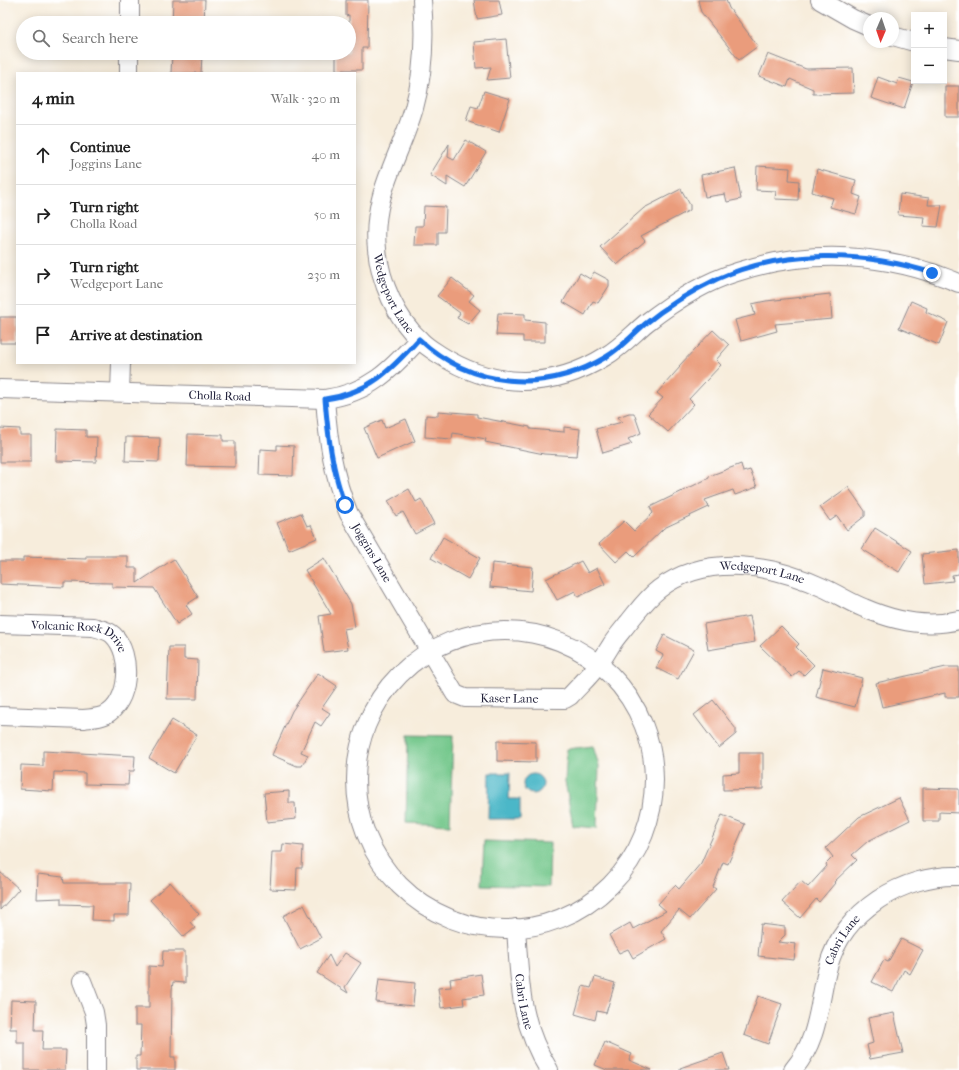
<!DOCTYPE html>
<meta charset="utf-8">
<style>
body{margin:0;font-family:"IM FELL French Canon",serif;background:#f6f6f6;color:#222}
.controls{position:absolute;right:12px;top:12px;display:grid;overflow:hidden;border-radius:0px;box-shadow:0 2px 10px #0003}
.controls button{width:36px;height:36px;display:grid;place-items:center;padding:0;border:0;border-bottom:1px solid #e0e0e0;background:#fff;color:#222;font:20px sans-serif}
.compass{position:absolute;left:863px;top:12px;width:36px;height:36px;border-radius:50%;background:#fff;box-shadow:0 2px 10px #0003;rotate:182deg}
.stop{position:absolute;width:12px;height:12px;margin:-9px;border:3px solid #1a73e8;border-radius:50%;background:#fff}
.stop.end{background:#1a73e8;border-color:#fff;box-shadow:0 1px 4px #0008}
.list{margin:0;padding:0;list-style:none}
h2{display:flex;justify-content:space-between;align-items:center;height:52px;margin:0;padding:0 16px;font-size:17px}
h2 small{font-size:13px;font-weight:400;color:#767676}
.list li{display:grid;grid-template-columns:26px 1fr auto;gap:12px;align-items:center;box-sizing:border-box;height:60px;padding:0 16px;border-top:1px solid #e0e0e0}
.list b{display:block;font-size:15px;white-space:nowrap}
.list p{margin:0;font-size:13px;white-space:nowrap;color:#767676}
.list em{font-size:13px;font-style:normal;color:#767676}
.icon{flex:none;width:22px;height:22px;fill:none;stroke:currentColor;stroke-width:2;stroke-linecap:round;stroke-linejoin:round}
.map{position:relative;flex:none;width:959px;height:1070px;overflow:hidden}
.search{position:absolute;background:#fff;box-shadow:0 2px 10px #0003;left:16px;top:16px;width:340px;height:44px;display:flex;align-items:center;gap:10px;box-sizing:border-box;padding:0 14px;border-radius:22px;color:#767676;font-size:15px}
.panel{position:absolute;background:#fff;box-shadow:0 2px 10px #0003;left:16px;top:72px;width:340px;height:292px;border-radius:0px}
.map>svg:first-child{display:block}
.green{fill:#73c78b;stroke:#4a7463}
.water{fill:#4bb7c8;stroke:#366c82}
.building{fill:#ea9c7c}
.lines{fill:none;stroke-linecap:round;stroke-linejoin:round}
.minor-casing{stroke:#8c888c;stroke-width:20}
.minor{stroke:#fff;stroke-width:18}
.route{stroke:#1a73e8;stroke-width:5}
.labels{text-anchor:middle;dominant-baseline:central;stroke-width:3.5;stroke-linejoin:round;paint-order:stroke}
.street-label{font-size:12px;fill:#22223b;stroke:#fff}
</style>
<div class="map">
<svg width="959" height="1070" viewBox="0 0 959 1070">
<rect width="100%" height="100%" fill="#fff"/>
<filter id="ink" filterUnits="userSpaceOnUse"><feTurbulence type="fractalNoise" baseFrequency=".025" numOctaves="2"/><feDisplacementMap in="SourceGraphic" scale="8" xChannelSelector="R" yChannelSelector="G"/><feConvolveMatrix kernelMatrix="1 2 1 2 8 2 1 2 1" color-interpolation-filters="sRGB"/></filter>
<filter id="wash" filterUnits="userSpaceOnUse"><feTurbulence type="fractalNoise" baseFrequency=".012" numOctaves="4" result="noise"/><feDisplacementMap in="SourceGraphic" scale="16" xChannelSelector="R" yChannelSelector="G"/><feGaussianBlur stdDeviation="0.9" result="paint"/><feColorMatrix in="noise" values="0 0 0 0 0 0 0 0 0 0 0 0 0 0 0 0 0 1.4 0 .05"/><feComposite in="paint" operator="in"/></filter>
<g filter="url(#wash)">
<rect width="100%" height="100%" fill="#f7eddc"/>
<path class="green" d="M408 735 453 736 450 825 406 823Z
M593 746 599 766 597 828 573 826 565 781 567 749Z
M484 841 550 843 549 887 482 885Z"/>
<path class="water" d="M489 773H510L509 799H520V819H488Z
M523 784a10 10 0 1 1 20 0a10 10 0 1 1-20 0Z"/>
<g id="blocks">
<path class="building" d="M173 0H205L204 23H172Z
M346 0H368L367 48H362V70H336V53H349V15L346 16Z
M474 0H499L502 15 477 19Z
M698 0H726L729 8 758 46 739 60 701 12Z
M506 39 510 78 487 80 491 67 476 68 474 42Z
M172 54 202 55 201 73H171Z
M768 54 806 69 853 68 854 93 813 94V89L790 79 787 87 759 76Z
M878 77 897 84 899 78 913 82 904 109 871 98Z
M945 86H959V117H945Z
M484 91 510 99 499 132 466 121 471 106 478 108Z
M466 140 486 152 465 187 447 176V186L430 175 449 144 448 157 454 160Z
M757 166 790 168 789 180 799 181 798 200 775 199 776 191 756 190Z
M735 168 741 199 727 202 725 194 705 197 701 175Z
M817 169 856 180 853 194 861 197 856 214 830 207 833 198 812 192Z
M681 189 690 205V210L641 236 645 241 617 265 600 247 644 208Z
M900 194 929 198 928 205H942L938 227 923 226 924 217 898 215Z
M424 206 446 207 445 232H438V245H414L415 226H423Z
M594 272 609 280V286L598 303 593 301 585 315 563 302 580 273 590 279Z
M452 278 474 295 469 301 480 310 468 324 457 318 460 313 437 296Z
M830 294 832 319 775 324 777 331 741 341 735 320 755 315 752 304 766 301Z
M911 301 927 308 926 312 948 322 939 345 899 328Z
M498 313 525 314V320L545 322V342H523V336L496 335Z
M0 317H17V343H0Z
M713 330 729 345 716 360 721 365 689 399 694 404 668 432 648 414 663 398 657 393 680 367 679 366Z
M438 411 477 414V417L530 427V429L564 432V427L580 429 577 456 544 454 485 442 486 439 453 433 452 439 425 437 426 415 438 416Z
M629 413H634L641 433 628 439 632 444 603 453 596 429 622 422 618 417Z
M406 419 415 441 377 458 364 428 382 420 385 428Z
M0 428 20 429V435H31V462H0Z
M57 429 86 430V437H97L96 462 56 461Z
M188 434 223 435V441H235V467L187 466Z
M126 437 160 438 159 462 125 461Z
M277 445 294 446 293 476 259 475 260 449 277 450Z
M741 464 743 472 750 470 757 487 735 495 733 490 705 500 709 507 664 528 634 557 628 551 616 562 599 544 624 521 634 531 653 513 650 507 709 478V476Z
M848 487 865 511V516L847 530 837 516 830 521 820 507Z
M409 489 416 502 421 499 434 524 415 534 403 512 396 516 388 501Z
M301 513 307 526 311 525 317 538 289 550 277 523Z
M875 528 912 551 899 572 862 549Z
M443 537 480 558 468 579 431 558Z
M959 550V574L952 575 953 581 925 584 922 554Z
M86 556H128V568H137V583L174 559 198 597 186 605 192 614 177 624 154 588 112 587V583L64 582V587L0 584V561H23V557L86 559Z
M324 558 351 604 355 627 344 629 348 649 324 652 319 616 331 614 305 570Z
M581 561 588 573 597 568 605 584 578 597 575 591 557 600 546 579Z
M492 563 533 567 531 591 490 587Z
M750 616 755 642 708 650 704 624Z
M781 626 799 644 796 647 814 665 804 675 799 671 792 677 760 646Z
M664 635 694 650 678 679 656 668 663 655 656 651Z
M169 647H184V659L198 660 197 699H167Z
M946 667H959V697H945V693L882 707 876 683Z
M823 668 862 678 855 707 816 697Z
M318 673 337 686 322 708 330 713 321 726 315 722 301 752 308 755 302 766H297L272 755 292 711Z
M713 700 736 729V734L719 748 694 715Z
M172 720 197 735 174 773 149 758Z
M497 741 536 742V762L497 761Z
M43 751 135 756 134 771H129L128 785 85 784V773L54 772 53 791 20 789 21 765 43 766Z
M739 753H763V789L723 790V774L739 773Z
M923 788 959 789V813L939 812V821H923Z
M289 791V803H295L296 819 267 822 264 793Z
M899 798 910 820 868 841 852 855 857 860 834 882 835 883 819 902 816 899 800 918 782 902 801 881 808 887 827 866 826 864 833 857 826 848 859 817Z
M722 815 745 824 728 864 723 862 713 887 716 889 690 919 679 910 661 931 666 939 633 958 628 949 619 953 609 935 630 923 633 929 666 911 658 904 675 885 679 889 701 863Z
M283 844 303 846 302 868H297L296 890 270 889 272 852H282Z
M0 872 19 889 0 910Z
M38 874 63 877 64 883H130L129 915H114V921L92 920 93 905 61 904V898L37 899Z
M170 882 199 914 190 922 195 928 184 937 150 900Z
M304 905 321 938 300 949 283 916Z
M761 924 785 927V935L778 942 796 944 794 960 758 956Z
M901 939 923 950 910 974 904 970 893 992 872 982 884 960 888 962Z
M163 951H185V983L173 982 172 990 171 1057H175V1070H136V1056H140L141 1025H135V1008H149V966L162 967Z
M345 953 361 963 345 987 348 993 317 973 329 955 335 967Z
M481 974 484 995 463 998 464 1005 441 1008 438 988 451 987 450 979Z
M595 977 615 983 606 1013 597 1011 595 1020 575 1014 583 986 591 988Z
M379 979 415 983 413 1006 376 1002Z
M758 996 782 1004 768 1044 744 1035Z
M11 1000 36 1001 35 1030H43L42 1050H66L65 1070H25V1043H17V1029H10Z
M894 1013 903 1053 870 1059 867 1045 873 1043 868 1018Z
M605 1042 632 1054 629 1060 652 1070H607L595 1065Z
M723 1053 729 1070H680V1068Z"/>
</g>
</g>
<g filter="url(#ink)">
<use href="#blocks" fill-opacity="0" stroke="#8c888c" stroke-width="1"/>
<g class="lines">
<defs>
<g id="minor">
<path id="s1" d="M422 0C425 36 424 73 414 108 400 157 371 196 377 249 380 281 396 319 421 341 427 347 434 351 440 355 493 389 552 390 606 356 621 347 633 334 646 323 673 302 704 282 737 272 810 248 888 253 959 283"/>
<path d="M820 0 853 19 869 26"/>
<path d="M130 23V0"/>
<path d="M893 36 914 42"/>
<path d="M944 48 959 50"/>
<path d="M129 73V53"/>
<path id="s2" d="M0 389 325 399C369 393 391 370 419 339"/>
<path d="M120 392 121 363"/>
<path id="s3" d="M325 399C328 439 333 477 349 514L455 694 465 698 565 699 570 696C579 686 590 676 598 665 603 659 606 653 610 647 615 638 622 631 628 623 638 611 646 599 659 589 708 552 774 565 826 589 839 595 851 603 864 608 894 621 927 628 959 620"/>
<path id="s4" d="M0 624 93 627C100 629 108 630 113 635 133 654 130 703 105 715 98 718 91 718 84 719L0 716"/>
<circle cx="505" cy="780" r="149"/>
<path id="s5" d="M516 928C520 983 519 1022 549 1070"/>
<path d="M82 981 94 1012 96 1025V1070"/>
<path id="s6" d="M793 1070C820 1038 818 1004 828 967 843 911 903 874 959 876"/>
</g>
</defs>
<use href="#minor" class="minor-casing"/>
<use href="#minor" class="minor"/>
</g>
</g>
<g class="lines" filter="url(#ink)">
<path class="route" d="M345 505C332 470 328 435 325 399 369 393 391 370 419 339 472 388 544 394 606 357 621 348 632 335 645 324 667 306 692 291 717 279 784 249 864 251 932 273"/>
</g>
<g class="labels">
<g class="street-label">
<text stroke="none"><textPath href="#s1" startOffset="304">Wedgeport Lane</textPath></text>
<text stroke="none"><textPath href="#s2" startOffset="220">Cholla Road</textPath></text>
<text stroke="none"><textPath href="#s3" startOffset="163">Joggins Lane</textPath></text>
<text stroke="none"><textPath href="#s3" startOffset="692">Wedgeport Lane</textPath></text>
<text stroke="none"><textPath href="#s4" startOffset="83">Volcanic Rock Drive</textPath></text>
<text stroke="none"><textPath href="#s3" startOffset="382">Kaser Lane</textPath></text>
<text stroke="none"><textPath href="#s6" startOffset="141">Cabri Lane</textPath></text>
<text stroke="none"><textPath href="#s5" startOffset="74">Cabri Lane</textPath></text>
</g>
</g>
</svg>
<div class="controls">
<button>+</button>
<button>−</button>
</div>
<svg class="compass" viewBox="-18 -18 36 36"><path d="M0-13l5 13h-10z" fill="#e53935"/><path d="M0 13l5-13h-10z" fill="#767676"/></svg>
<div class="stop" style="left:345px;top:505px"></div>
<div class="stop end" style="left:932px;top:273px"></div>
<div class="search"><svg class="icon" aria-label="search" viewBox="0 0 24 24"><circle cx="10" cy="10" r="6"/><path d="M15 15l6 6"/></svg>Search here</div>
<section class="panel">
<h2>4 min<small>Walk · 320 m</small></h2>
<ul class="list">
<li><svg class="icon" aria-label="ahead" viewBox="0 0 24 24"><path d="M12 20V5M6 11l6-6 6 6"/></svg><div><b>Continue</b><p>Joggins Lane</p></div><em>40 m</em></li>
<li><svg class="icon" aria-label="right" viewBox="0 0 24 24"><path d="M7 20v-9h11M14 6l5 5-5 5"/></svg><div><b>Turn right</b><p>Cholla Road</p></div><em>50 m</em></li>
<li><svg class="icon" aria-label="right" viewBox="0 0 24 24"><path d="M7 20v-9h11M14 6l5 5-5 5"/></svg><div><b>Turn right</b><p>Wedgeport Lane</p></div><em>230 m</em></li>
<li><svg class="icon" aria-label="arrive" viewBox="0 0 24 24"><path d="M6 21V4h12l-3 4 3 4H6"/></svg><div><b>Arrive at destination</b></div></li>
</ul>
</section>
</div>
